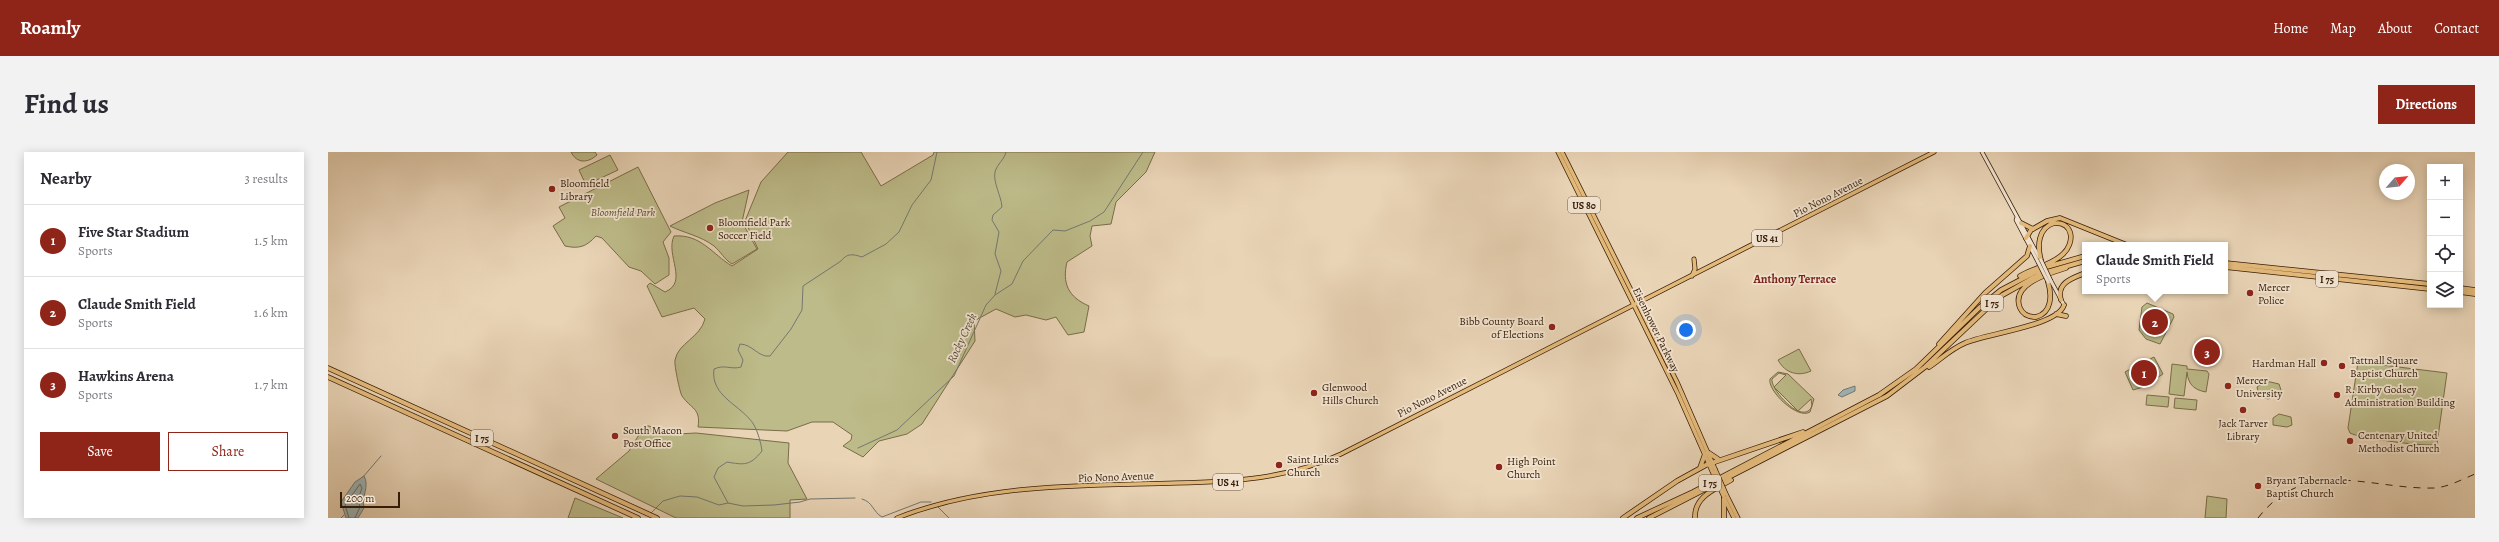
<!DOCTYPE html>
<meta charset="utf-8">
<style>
body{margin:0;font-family:Alegreya,serif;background:#f2f2f3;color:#2b2b33}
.controls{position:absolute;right:12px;top:12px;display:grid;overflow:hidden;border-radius:0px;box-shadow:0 2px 10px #0003}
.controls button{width:36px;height:36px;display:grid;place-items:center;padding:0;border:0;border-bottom:1px solid #e1e1e2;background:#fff;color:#2b2b33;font:20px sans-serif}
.compass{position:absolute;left:2051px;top:12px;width:36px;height:36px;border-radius:50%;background:#fff;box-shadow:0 2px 10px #0003;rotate:62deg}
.scale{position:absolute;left:12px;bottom:10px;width:60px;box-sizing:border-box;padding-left:4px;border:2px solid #371d06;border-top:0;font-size:11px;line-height:14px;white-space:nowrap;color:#371d06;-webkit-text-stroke:3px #f1e3d0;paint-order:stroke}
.you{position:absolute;left:1358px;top:178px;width:14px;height:14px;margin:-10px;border:3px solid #fff;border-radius:50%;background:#1a73e8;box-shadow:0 0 0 6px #1a73e833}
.badge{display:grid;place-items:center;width:26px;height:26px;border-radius:50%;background:#8f2418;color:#fff;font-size:13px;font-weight:700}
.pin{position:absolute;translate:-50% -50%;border:2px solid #fff;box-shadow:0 1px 4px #0006}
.popup{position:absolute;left:1754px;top:90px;width:146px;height:52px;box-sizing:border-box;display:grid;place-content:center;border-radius:0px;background:#fff;filter:drop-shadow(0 1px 3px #0005);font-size:13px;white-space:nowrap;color:#7c7c81}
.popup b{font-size:15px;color:#2b2b33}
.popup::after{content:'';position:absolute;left:50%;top:100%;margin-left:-8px;border:8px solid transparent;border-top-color:#fff}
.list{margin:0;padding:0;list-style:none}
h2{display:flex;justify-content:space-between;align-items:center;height:52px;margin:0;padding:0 16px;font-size:17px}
h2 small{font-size:13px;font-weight:400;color:#7c7c81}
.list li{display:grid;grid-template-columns:26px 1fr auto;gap:12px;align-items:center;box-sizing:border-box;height:72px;padding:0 16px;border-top:1px solid #e1e1e2}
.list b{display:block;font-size:15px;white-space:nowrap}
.list p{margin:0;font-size:13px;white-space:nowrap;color:#7c7c81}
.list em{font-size:13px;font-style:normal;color:#7c7c81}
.actions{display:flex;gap:8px;padding:12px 16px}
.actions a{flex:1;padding:9px 0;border:1px solid #8f2418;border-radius:0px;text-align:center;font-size:14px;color:#8f2418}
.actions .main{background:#8f2418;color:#fff}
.icon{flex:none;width:22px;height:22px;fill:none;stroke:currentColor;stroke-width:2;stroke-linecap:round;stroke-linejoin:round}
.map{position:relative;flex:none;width:2147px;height:366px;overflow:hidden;border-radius:0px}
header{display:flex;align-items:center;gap:24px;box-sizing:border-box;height:56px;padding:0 20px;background:#8f2418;color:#fff}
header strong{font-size:19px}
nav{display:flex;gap:22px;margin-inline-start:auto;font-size:14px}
.intro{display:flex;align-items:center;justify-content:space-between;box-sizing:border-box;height:96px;padding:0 24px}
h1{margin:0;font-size:28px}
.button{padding:10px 18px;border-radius:0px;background:#8f2418;color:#fff;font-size:14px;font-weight:700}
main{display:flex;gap:24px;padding:0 24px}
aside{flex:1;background:#fff;border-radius:0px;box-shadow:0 2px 10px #0003}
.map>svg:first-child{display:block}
.green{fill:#bdbb89;stroke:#7a6c48;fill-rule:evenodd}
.water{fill:#9cb5b8;stroke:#747871}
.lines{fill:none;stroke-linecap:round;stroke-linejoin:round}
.shore{stroke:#6a695f;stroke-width:1}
.stream{stroke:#747871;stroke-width:1}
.secondary-casing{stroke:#371d06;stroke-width:4.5}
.primary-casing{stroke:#371d06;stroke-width:5}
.highway-casing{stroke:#371d06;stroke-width:5.5}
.secondary{stroke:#f1e3d0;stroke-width:3}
.primary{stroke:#e4ba7b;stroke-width:3.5}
.highway{stroke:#e4ba7b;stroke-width:4}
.rail{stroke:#371d06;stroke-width:1;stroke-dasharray:7 7;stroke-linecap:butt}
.secondary-bridge-casing{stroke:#371d06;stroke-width:4.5;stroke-linecap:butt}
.primary-bridge-casing{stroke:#371d06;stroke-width:5;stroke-linecap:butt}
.secondary-bridge{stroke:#f1e3d0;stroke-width:3}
.primary-bridge{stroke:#e4ba7b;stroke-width:3.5}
.poi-dot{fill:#8f2418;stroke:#f1e3d0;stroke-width:1.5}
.labels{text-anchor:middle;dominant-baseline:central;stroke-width:3.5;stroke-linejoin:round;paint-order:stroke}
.shield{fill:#f1e3d0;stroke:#6f5843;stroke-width:1}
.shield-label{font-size:10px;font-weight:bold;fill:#371d06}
.poi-label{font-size:11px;fill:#371d06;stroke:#f1e3d0;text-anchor:start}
.street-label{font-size:11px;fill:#371d06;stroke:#f1e3d0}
.park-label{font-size:11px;font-style:italic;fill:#5f4c2d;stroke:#f1e3d0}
.neighbourhood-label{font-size:12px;font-weight:bold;fill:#7a1f14;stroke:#f1e3d0}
.water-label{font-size:12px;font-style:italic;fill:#554b3b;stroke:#f1e3d0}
</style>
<header>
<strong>Roamly</strong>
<nav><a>Home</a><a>Map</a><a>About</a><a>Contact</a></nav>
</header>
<div class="intro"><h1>Find us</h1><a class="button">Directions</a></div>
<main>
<aside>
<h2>Nearby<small>3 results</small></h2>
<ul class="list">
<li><span class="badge">1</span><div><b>Five Star Stadium</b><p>Sports</p></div><em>1.5 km</em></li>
<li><span class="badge">2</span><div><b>Claude Smith Field</b><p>Sports</p></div><em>1.6 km</em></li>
<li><span class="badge">3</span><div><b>Hawkins Arena</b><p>Sports</p></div><em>1.7 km</em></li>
</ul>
<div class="actions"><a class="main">Save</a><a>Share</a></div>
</aside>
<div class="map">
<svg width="2147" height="366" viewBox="0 0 2147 366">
<rect width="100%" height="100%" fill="#e9d4b6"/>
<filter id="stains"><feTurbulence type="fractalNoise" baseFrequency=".005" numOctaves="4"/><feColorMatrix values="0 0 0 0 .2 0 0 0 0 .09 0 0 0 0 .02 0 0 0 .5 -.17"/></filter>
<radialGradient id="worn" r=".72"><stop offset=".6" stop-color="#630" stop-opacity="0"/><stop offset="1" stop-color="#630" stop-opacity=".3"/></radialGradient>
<path class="green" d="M243 0H267L269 3C260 11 249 12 243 0Z
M460 0H533L553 34 605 3 606 0H827L818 20 788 50 783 72 764 74 762 84 764 94 739 110C734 131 740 145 761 154L756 180 740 183 728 165 718 168 698 163 687 165 668 157 646 169 647 189 594 272 579 282 551 289 535 305 515 294 523 288 524 283 505 270H484L459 279 370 275C373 256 363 257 354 244 352 241 346 213 347 208 350 191 372 186 377 167L366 156 334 165 319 134 322 131 337 140C361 130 337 103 346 84 373 82 384 102 404 114L430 97 417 69 433 30Z
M282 3 290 18 258 33 251 18Z
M310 15 343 80 335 90 341 106V123L327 132 313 119 301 115 274 86 268 84C258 95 251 97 237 94L225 74 237 66 231 55Z
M421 38 414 70 429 97 404 112C396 107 393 100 386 94 373 84 356 81 342 74L387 51Z
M1819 151 1845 162 1846 165 1832 192 1818 187 1811 178 1814 155Z
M1471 197 1483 219C1470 225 1457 221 1450 208Z
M1826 205 1835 222 1815 235 1805 238 1797 220Z
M2030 210 2119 221 2109 292C2103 296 2030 286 2022 281L2020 276Z
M1844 212 1859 214V217L1879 219 1881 222 1878 240C1866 238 1860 232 1859 220L1856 244 1841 242Z
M1450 220 1460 222 1486 247 1482 260C1469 268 1439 238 1442 227ZM1451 221 1458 223 1446 235 1470 259 1483 247 1484 254C1475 275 1442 237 1444 227Z
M1938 229 1951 232 1953 238 1950 243 1940 247 1931 244 1929 235Z
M1819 243 1841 245 1840 255 1818 253Z
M1847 246 1869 248 1868 258 1846 256Z
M1951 262 1963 265 1964 273 1959 275 1945 273V266Z
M317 273 349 282 368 281 461 291 460 311 479 347 462 348V366H348L268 327 301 299Z
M1879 344 1899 347 1898 366H1877Z
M247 346 295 366H240Z"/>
<path class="water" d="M1527 234V239L1514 245 1510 243 1515 238Z
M36 324C42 334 33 345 36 356L30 366H18L13 350 27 330Z"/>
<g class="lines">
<path class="shore" d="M21 366 17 353 32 332 34 336 30 347 32 355 27 366"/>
<path class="stream" d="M667 142 673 119 667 102 671 80 664 68 665 63 674 55C673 43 665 31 667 20 669 12 677 7 678 0
M530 296 569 278 626 224 658 153 667 143 684 132 695 109 725 78 737 79 762 69 776 60 815 0
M35 325 53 304
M534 347C545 350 545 360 554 365L593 350H603
M400 351 386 325 390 316 399 310C416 313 422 314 434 299 433 291 430 280 426 273 414 253 382 245 386 217 397 212 403 218 413 215L415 208 410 198 412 192C424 192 431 206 442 204L463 177 474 158 475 134 513 109C519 101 525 102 534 105L558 92 571 80 584 53 603 28 609 0
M610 355 621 366
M323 361 335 349 352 344 369 345 391 353 400 351 415 354 446 353 472 350 482 347 527 346
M13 366 16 363"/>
<defs>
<path id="secondary" d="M1654 0 1711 105
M1689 65 1688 68 1710 110
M1723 129 1736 153"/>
<path id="primary" d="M1230 0 1350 242 1384 319
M1234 0 1349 230 1387 317
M1364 124 1367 117 1366 107
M1398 342 1410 366
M1396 346 1406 366
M569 366C657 331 754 334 848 331 905 330 960 327 1013 302L1606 0"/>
<path id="highway" d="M1693 71 1705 77
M1698 86 1703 78 1719 69 1732 66 1799 93
M1897 111 2102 132
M1897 115 2102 137
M1692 124C1705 116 1724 113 1735 102 1747 91 1746 70 1726 71 1710 76 1709 94 1713 108
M1720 130C1724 143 1724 161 1708 165 1701 165 1695 163 1692 156 1682 132 1722 121 1738 116
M2132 136 2147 138
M2132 140 2147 142
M1733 148C1728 131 1744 126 1757 121
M1728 162 1738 164
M1611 192 1657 141 1699 104 1702 94
M1601 215C1613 207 1623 197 1637 191 1656 182 1730 174 1736 153
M0 216 329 366
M0 225 310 366
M1381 301 1390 307
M1372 316 1377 302
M1396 345V366
M1295 366 1349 329 1378 313 1475 280
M1309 366 1365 340 1551 243 1588 217 1652 155 1673 138 1715 116 1757 104
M1321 366 1559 244 1597 215 1671 145 1712 122 1757 109
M1367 366C1366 344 1388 337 1403 328"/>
</defs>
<use href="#secondary" class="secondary-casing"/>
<use href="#primary" class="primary-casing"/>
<use href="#highway" class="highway-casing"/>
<use href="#secondary" class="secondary"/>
<use href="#primary" class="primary"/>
<use href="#highway" class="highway"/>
<path class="rail" d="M1930 366C1979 303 2042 338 2107 336 2120 335 2135 327 2147 322"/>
<defs>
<path id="secondary-bridge" d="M1713 108 1723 129
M1710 110 1720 130"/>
<path id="primary-bridge" d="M1387 317 1398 342
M1384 319 1396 345"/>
</defs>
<use href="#secondary-bridge" class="secondary-bridge-casing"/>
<use href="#primary-bridge" class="primary-bridge-casing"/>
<use href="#secondary-bridge" class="secondary-bridge"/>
<use href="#primary-bridge" class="primary-bridge"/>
</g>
<g class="poi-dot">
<circle cx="224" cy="37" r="4"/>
<circle cx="382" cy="76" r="4"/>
<circle cx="1922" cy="141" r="4"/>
<circle cx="1224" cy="175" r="4"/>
<circle cx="1996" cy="211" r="4"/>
<circle cx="2014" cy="214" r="4"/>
<circle cx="1900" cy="234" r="4"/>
<circle cx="986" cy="241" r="4"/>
<circle cx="2009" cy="243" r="4"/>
<circle cx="1915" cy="258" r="4"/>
<circle cx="287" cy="284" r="4"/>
<circle cx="2022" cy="289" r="4"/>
<circle cx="951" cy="313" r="4"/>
<circle cx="1171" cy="315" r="4"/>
<circle cx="1930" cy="334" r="4"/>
</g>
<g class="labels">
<g class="shield">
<rect x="1240" y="45" width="32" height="16" rx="3"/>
<rect x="1424" y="78" width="30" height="16" rx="3"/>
<rect x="1988" y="119" width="22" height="16" rx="3"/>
<rect x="1653" y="143" width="22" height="16" rx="3"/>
<rect x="143" y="278" width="22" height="16" rx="3"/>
<rect x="885" y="322" width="30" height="16" rx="3"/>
<rect x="1371" y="323" width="22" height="16" rx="3"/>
</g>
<g class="shield-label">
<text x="1256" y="53">US 80</text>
<text x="1439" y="86">US 41</text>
<text x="1999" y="127">I 75</text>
<text x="1664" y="151">I 75</text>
<text x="154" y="286">I 75</text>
<text x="900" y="330">US 41</text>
<text x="1382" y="331">I 75</text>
</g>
<g class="poi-label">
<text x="232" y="31">Bloomfield<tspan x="232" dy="13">Library</tspan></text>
<text x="390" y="70">Bloomfield Park<tspan x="390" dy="13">Soccer Field</tspan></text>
<text x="1930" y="135">Mercer<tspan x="1930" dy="13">Police</tspan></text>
<text x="1216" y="169" text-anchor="end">Bibb County Board<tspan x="1216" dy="13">of Elections</tspan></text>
<text x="2022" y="208">Tattnall Square<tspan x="2022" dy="13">Baptist Church</tspan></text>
<text x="1988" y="211" text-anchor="end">Hardman Hall</text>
<text x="1908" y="228">Mercer<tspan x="1908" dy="13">University</tspan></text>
<text x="994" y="235">Glenwood<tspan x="994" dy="13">Hills Church</tspan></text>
<text x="2017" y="237">R. Kirby Godsey<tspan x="2017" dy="13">Administration Building</tspan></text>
<text x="1915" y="271" text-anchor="middle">Jack Tarver<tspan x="1915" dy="13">Library</tspan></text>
<text x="295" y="278">South Macon<tspan x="295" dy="13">Post Office</tspan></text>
<text x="2030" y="283">Centenary United<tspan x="2030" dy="13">Methodist Church</tspan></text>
<text x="959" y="307">Saint Lukes<tspan x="959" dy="13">Church</tspan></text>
<text x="1179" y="309">High Point<tspan x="1179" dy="13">Church</tspan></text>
<text x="1938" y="328">Bryant Tabernacle<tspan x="1938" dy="13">Baptist Church</tspan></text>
</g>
<g class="street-label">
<text transform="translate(1500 45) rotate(-27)">Pio Nono Avenue</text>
<text transform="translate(1328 178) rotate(64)">Eisenhower Parkway</text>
<text transform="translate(1104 245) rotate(-27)">Pio Nono Avenue</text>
<text transform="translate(788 325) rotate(-2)">Pio Nono Avenue</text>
</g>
<g class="park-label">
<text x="295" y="60">Bloomfield Park</text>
</g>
<g class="neighbourhood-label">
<text x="1467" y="127">Anthony Terrace</text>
</g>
<g class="water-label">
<text transform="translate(634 186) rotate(-65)">Rocky Creek</text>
</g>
</g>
<rect width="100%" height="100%" filter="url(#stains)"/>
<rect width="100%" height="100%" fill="url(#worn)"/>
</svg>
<div class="controls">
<button>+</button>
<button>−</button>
<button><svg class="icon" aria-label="locate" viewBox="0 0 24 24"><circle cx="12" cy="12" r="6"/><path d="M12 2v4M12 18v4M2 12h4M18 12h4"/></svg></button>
<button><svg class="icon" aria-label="layers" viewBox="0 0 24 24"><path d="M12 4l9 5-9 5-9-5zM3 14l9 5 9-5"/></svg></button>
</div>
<svg class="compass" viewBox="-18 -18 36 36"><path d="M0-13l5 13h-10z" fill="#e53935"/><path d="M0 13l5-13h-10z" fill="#7c7c81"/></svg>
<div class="scale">200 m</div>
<div class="you"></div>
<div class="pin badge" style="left:1816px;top:221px">1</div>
<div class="pin badge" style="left:1827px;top:170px">2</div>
<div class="popup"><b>Claude Smith Field</b>Sports</div>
<div class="pin badge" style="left:1879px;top:200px">3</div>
</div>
</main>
